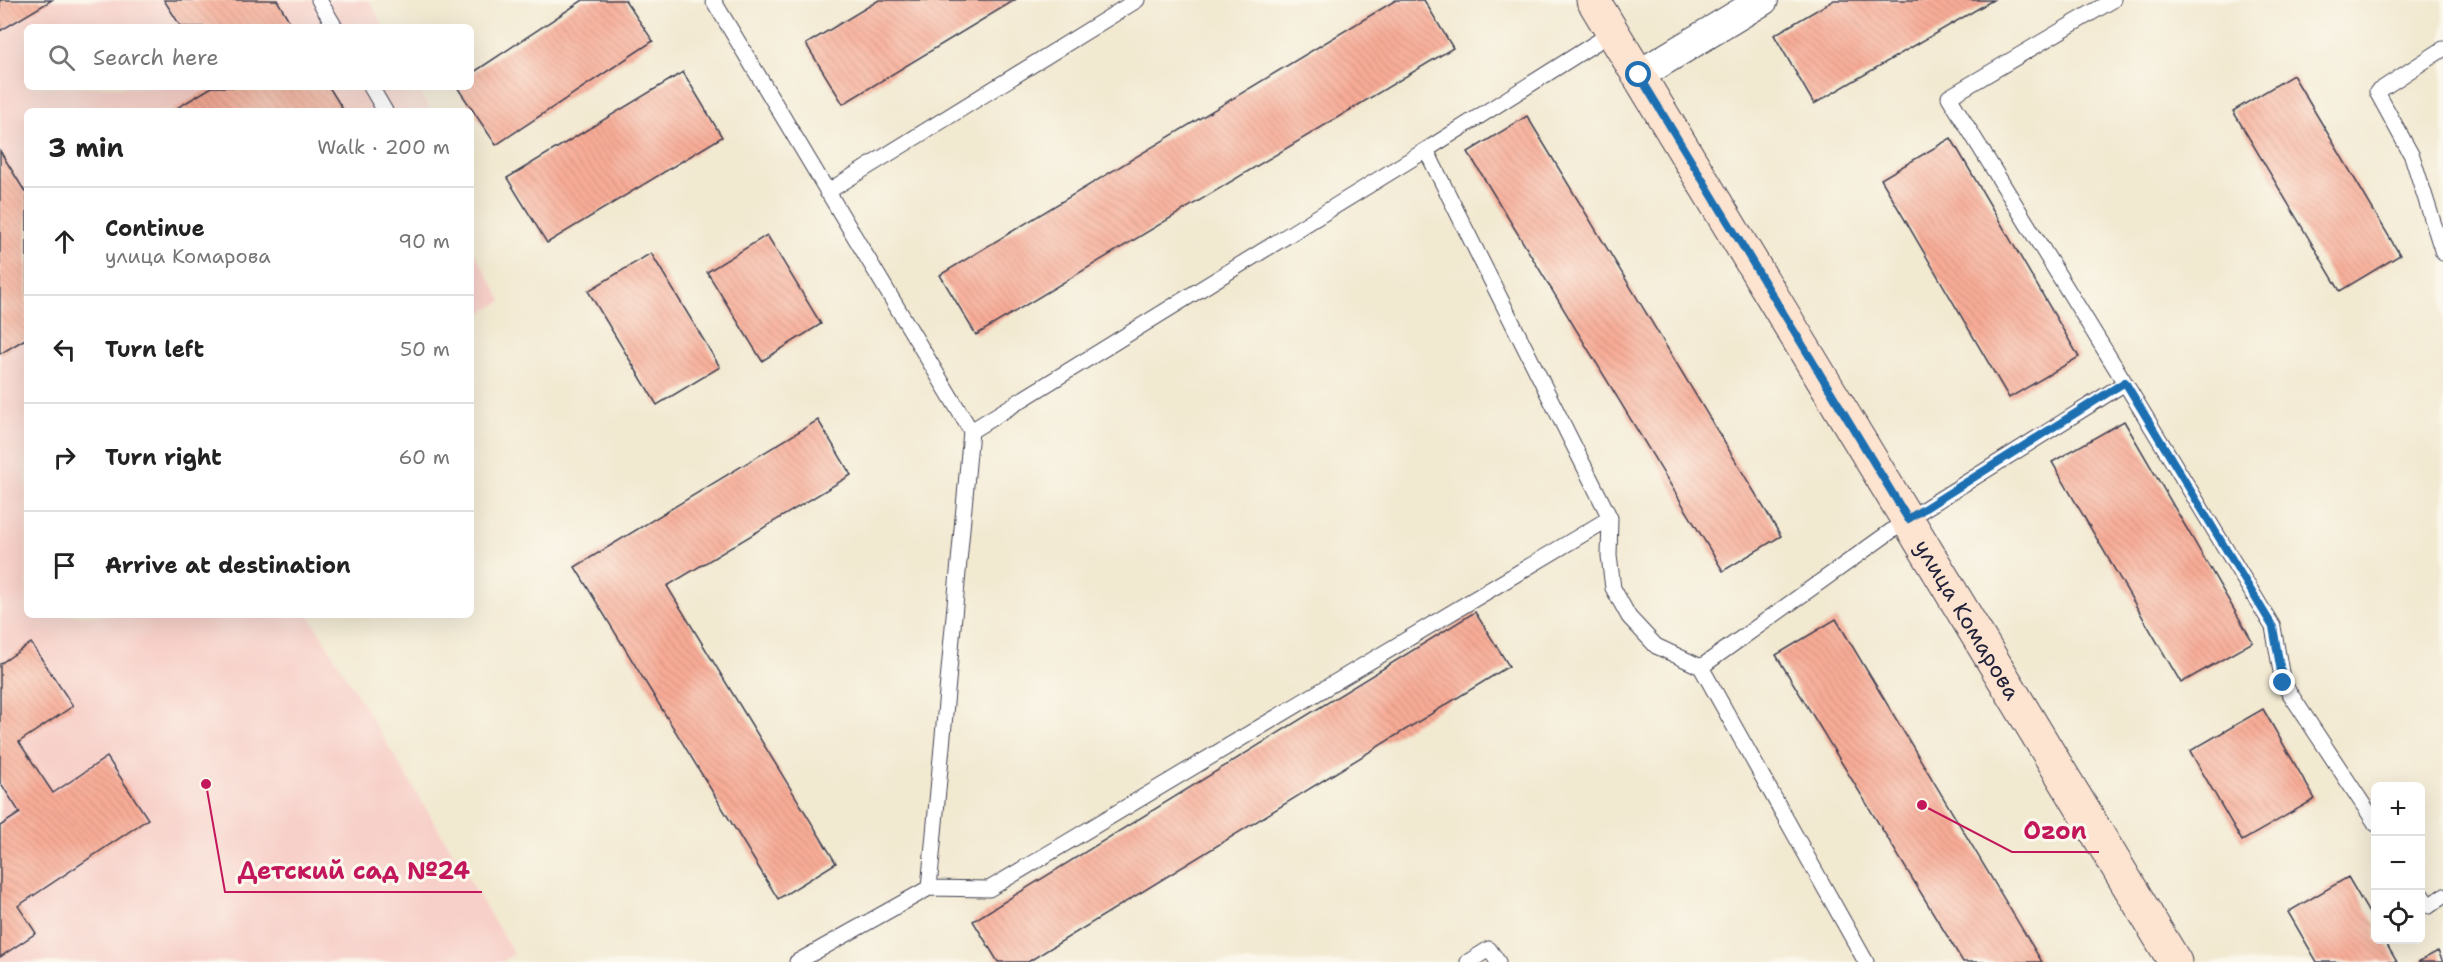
<!DOCTYPE html>
<meta charset="utf-8">
<style>
body{margin:0;font-family:"Shantell Sans",sans-serif;background:#f2f2f2;color:#222}
.controls{position:absolute;right:18px;bottom:18px;display:grid;overflow:hidden;border-radius:9px;box-shadow:0 6px 24px #0002}
.controls button{width:54px;height:54px;display:grid;place-items:center;padding:0;border:0;border-bottom:2px solid #e0e0e0;background:#fff;color:#222;font:30px sans-serif}
.stop{position:absolute;width:18px;height:18px;margin:-14px;border:4px solid #1f6fb2;border-radius:50%;background:#fff}
.stop.end{background:#1f6fb2;border-color:#fff;box-shadow:0 2px 6px #0008}
.list{margin:0;padding:0;list-style:none}
h2{display:flex;justify-content:space-between;align-items:center;height:78px;margin:0;padding:0 24px;font-size:26px}
h2 small{font-size:20px;font-weight:400;color:#767676}
.list li{display:grid;grid-template-columns:39px 1fr auto;gap:18px;align-items:center;box-sizing:border-box;height:108px;padding:0 24px;border-top:2px solid #e0e0e0}
.list b{display:block;font-size:22px;white-space:nowrap}
.list p{margin:0;font-size:20px;white-space:nowrap;color:#767676}
.list em{font-size:20px;font-style:normal;color:#767676}
.icon{flex:none;width:33px;height:33px;fill:none;stroke:currentColor;stroke-width:2;stroke-linecap:round;stroke-linejoin:round}
.map{position:relative;flex:none;width:2443px;height:962px;overflow:hidden}
.search{position:absolute;background:#fff;box-shadow:0 6px 24px #0002;left:24px;top:24px;width:450px;height:66px;display:flex;align-items:center;gap:15px;box-sizing:border-box;padding:0 21px;border-radius:9px;color:#767676;font-size:22px}
.panel{position:absolute;background:#fff;box-shadow:0 6px 24px #0002;left:24px;top:108px;width:450px;height:510px;border-radius:9px}
.map>svg:first-child{display:block}
.built{fill:#f7d0c9}
.building{fill:url(#building-back-hatch)}
.lines{fill:none;stroke-linecap:round;stroke-linejoin:round}
.lane-casing{stroke:#414052;stroke-width:17}
.street-casing{stroke:#414052;stroke-width:32}
.secondary-casing{stroke:#414052;stroke-width:35}
.lane{stroke:#fff;stroke-width:15}
.street{stroke:#fff;stroke-width:30}
.secondary{stroke:#fde4d1;stroke-width:33}
.route{stroke:#1f6fb2;stroke-width:8}
.labels{text-anchor:middle;dominant-baseline:central;stroke-width:6;stroke-linejoin:round;paint-order:stroke}
.street-label{font-size:22px;fill:#22223b;stroke:#fbf7ec}
.leader{fill:none;stroke:#c2185b;stroke-width:2}
.callout-dot{fill:#c2185b;stroke:#fbf7ec;stroke-width:2}
.callout-label{font-size:24px;text-anchor:middle;font-weight:bold;fill:#c2185b;stroke:#fbf7ec;stroke-width:6;stroke-linejoin:round;paint-order:stroke}
</style>
<div class="map">
<svg width="2443" height="962" viewBox="0 0 2443 962">
<defs>
<pattern id="building-back-hatch" width="6" height="6" patternUnits="userSpaceOnUse" patternTransform="scale(1.5)"><rect width="6" height="6" fill="#f8ac96"/><path d="M-1 5l2 2M0 0l6 6M5-1l2 2" fill="none" stroke="#d49482"/></pattern>
</defs>
<rect width="100%" height="100%" fill="#fbf7ec"/>
<filter id="ink" filterUnits="userSpaceOnUse"><feTurbulence type="fractalNoise" baseFrequency=".0167" numOctaves="2"/><feDisplacementMap in="SourceGraphic" scale="12" xChannelSelector="R" yChannelSelector="G"/><feConvolveMatrix kernelMatrix="1 2 1 2 8 2 1 2 1" color-interpolation-filters="sRGB"/></filter>
<filter id="wash" filterUnits="userSpaceOnUse"><feTurbulence type="fractalNoise" baseFrequency=".008" numOctaves="4" result="noise"/><feDisplacementMap in="SourceGraphic" scale="24" xChannelSelector="R" yChannelSelector="G"/><feGaussianBlur stdDeviation="1.35" result="paint"/><feColorMatrix in="noise" values="0 0 0 0 0 0 0 0 0 0 0 0 0 0 0 0 0 1.4 0 .05"/><feComposite in="paint" operator="in"/></filter>
<g filter="url(#wash)">
<rect width="100%" height="100%" fill="#f2e9d1"/>
<path class="built" d="M0 0H369L384 27H27V87H417L431 111H27V615H309L514 954 502 962H0Z
M471 246 502 301 471 319Z"/>
<g id="blocks">
<path class="building" d="M0 0H52L0 31Z
M164 0H277L293 27H181Z
M583 0H625L653 41 496 145 457 87H471V74Z
M879 0H1015L843 104 806 44Z
M1396 0H1424L1453 48 976 335 940 275Z
M1834 0H1993L1814 104 1774 35Z
M683 72 722 137 547 243 507 178Z
M2293 75 2400 255 2340 291 2233 111Z
M212 87H329L344 111H172Z
M1527 116 1781 536 1723 571 1468 152Z
M1951 138 2079 357 2009 398 1881 179Z
M0 151 27 195V338L0 354Z
M767 235 821 324 762 361 707 272Z
M651 253 720 367 657 405 588 291Z
M818 420 851 475 667 586 836 863 778 899 575 567Z
M2124 421 2253 642 2181 683 2052 462Z
M1475 612 1509 666 1028 962H998L973 921Z
M1836 619 2042 962H1963L1776 655Z
M31 643 73 706 19 742 53 793 107 757 148 819 18 906 36 933 0 957V826L20 813 0 782V664Z
M2263 709 2315 799 2242 841 2190 751Z
M2348 877 2376 925V940H2384L2397 962H2317L2288 912Z
M2438 951 2443 962H2418Z"/>
</g>
</g>
<g filter="url(#ink)">
<use href="#blocks" fill-opacity="0" stroke="#414052" stroke-width="1.5"/>
<g class="lines">
<defs>
<path id="lane" d="M319 0 335 27
M713 0 971 431 929 888 797 962
M2443 49 2377 92 2412 156 2443 253
M371 87 385 111
M827 192 1137 0
M2125 383 2273 627 2283 683 2376 824
M971 431 1426 150
M1610 518 1609 556 1613 588 1629 617 1656 646 1701 667
M929 888 989 889 1610 518 1426 150 1613 32
M2420 893 2429 906 2443 896
M1468 962 1489 949 1498 962
M1866 962 1701 667 1908 519 2125 383 1949 97 2113 0"/>
<path id="street" d="M1639 75 1763 0"/>
<g id="secondary">
<path id="s1" d="M1593 0 2175 962"/>
</g>
</defs>
<use href="#lane" class="lane-casing"/>
<use href="#street" class="street-casing"/>
<use href="#secondary" class="secondary-casing"/>
<use href="#lane" class="lane"/>
<use href="#street" class="street"/>
<use href="#secondary" class="secondary"/>
</g>
</g>
<g class="lines" filter="url(#ink)">
<path class="route" d="M1639 75 1908 519 2125 382 2273 627 2283 683"/>
</g>
<g class="labels">
<g class="street-label">
<text stroke="none"><textPath href="#s1" startOffset="724">улица Комарова</textPath></text>
</g>
</g>
<path class="leader" d="M1922 805L2012 852H2099M206 784L225 892H482"/>
<g class="callout-dot">
<circle cx="1922" cy="805" r="6"/>
<circle cx="206" cy="784" r="6"/>
</g>
<g class="callout-label">
<text x="2055" y="839">Ozon</text>
<text x="354" y="879">Детский сад №24</text>
</g>
</svg>
<div class="controls">
<button>+</button>
<button>−</button>
<button><svg class="icon" aria-label="locate" viewBox="0 0 24 24"><circle cx="12" cy="12" r="6"/><path d="M12 2v4M12 18v4M2 12h4M18 12h4"/></svg></button>
</div>
<div class="stop" style="left:1639px;top:75px"></div>
<div class="stop end" style="left:2283px;top:683px"></div>
<div class="search"><svg class="icon" aria-label="search" viewBox="0 0 24 24"><circle cx="10" cy="10" r="6"/><path d="M15 15l6 6"/></svg>Search here</div>
<section class="panel">
<h2>3 min<small>Walk · 200 m</small></h2>
<ul class="list">
<li><svg class="icon" aria-label="ahead" viewBox="0 0 24 24"><path d="M12 20V5M6 11l6-6 6 6"/></svg><div><b>Continue</b><p>улица Комарова</p></div><em>90 m</em></li>
<li><svg class="icon" aria-label="left" viewBox="0 0 24 24"><path d="M17 20v-9H6M10 6l-5 5 5 5"/></svg><div><b>Turn left</b></div><em>50 m</em></li>
<li><svg class="icon" aria-label="right" viewBox="0 0 24 24"><path d="M7 20v-9h11M14 6l5 5-5 5"/></svg><div><b>Turn right</b></div><em>60 m</em></li>
<li><svg class="icon" aria-label="arrive" viewBox="0 0 24 24"><path d="M6 21V4h12l-3 4 3 4H6"/></svg><div><b>Arrive at destination</b></div></li>
</ul>
</section>
</div>
